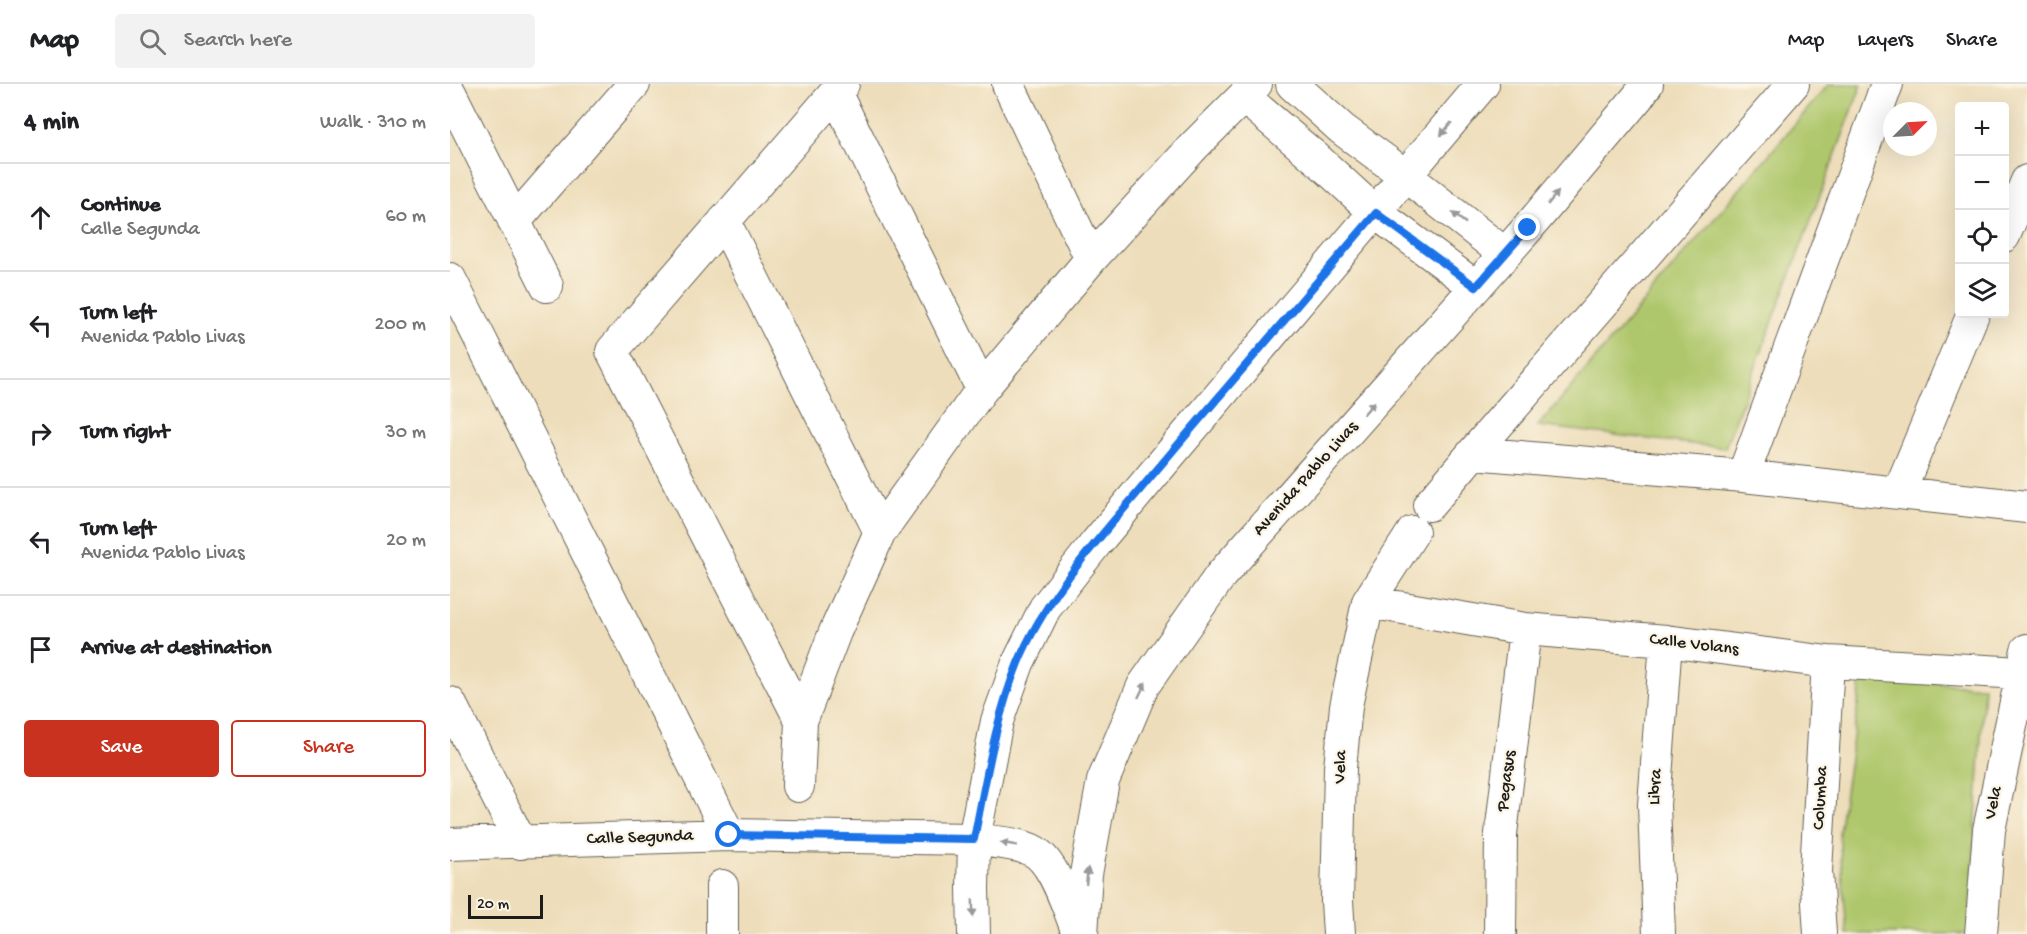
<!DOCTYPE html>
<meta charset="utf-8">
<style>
body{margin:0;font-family:"Gochi Hand",sans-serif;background:#f2f2f2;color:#202124}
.controls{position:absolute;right:18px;top:18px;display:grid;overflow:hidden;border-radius:6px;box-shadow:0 6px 24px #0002}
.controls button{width:54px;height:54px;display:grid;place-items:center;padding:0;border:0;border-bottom:2px solid #e0e0e0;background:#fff;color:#202124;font:30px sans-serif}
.compass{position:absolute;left:1433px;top:18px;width:54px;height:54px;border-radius:50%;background:#fff;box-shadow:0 6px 24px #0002;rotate:66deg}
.scale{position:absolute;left:18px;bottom:15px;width:75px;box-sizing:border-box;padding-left:6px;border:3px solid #1c1c1c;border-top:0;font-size:16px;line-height:21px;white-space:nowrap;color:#1c1c1c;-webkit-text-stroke:4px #fcf5e5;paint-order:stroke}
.stop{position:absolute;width:18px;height:18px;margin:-14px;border:4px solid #1a73e8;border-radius:50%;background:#fff}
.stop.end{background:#1a73e8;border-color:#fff;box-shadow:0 2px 6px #0008}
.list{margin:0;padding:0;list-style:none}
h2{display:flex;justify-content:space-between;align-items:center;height:78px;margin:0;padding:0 24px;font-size:26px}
h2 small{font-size:20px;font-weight:400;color:#757577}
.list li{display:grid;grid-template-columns:39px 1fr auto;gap:18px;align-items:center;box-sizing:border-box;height:108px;padding:0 24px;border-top:2px solid #e0e0e0}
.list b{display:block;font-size:22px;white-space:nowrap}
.list p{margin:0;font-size:20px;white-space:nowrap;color:#757577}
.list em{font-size:20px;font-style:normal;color:#757577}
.actions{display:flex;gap:12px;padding:18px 24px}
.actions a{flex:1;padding:14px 0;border:2px solid #c8321e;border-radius:6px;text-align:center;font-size:21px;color:#c8321e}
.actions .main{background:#c8321e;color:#fff}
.icon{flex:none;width:33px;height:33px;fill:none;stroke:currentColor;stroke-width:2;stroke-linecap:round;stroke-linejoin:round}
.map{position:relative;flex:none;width:1577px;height:850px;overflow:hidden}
header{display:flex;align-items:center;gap:36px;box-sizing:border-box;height:84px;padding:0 30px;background:#fff;border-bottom:2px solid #e0e0e0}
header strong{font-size:28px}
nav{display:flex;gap:33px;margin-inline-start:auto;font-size:21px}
.search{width:420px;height:54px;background:#f2f2f2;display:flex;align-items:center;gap:15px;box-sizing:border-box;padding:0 21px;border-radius:6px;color:#757577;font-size:22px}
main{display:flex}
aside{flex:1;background:#fff}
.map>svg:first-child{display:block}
.green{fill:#afc76c;stroke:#667244;stroke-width:1.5}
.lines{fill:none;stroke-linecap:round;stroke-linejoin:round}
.minor-casing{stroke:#656053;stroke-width:34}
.minor{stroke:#fff;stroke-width:32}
.oneway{fill:#999}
.route{stroke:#1a73e8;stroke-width:8}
.labels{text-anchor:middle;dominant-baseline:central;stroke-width:4.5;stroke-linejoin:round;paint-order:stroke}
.street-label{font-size:18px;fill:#1c1c1c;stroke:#fcf5e5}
</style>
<header>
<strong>Map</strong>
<div class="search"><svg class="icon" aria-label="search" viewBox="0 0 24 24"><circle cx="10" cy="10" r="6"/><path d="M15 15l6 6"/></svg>Search here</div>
<nav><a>Map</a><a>Layers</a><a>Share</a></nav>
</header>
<main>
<aside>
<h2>4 min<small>Walk · 310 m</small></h2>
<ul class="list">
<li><svg class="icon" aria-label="ahead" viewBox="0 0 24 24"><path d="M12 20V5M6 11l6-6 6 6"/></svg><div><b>Continue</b><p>Calle Segunda</p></div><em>60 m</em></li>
<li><svg class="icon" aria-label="left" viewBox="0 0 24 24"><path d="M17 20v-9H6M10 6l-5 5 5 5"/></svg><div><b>Turn left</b><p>Avenida Pablo Livas</p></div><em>200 m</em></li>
<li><svg class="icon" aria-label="right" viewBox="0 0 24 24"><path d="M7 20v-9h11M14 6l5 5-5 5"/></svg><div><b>Turn right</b></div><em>30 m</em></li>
<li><svg class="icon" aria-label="left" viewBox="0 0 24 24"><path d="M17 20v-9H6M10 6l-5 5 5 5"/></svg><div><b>Turn left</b><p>Avenida Pablo Livas</p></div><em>20 m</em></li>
<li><svg class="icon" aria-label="arrive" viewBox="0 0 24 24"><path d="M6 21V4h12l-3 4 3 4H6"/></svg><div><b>Arrive at destination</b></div></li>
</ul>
<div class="actions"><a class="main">Save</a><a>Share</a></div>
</aside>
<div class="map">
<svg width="1577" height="850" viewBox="0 0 1577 850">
<rect width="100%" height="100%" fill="#fcf5e5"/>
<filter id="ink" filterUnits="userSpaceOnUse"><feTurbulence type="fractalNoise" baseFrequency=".0167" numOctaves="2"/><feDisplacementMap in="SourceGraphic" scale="12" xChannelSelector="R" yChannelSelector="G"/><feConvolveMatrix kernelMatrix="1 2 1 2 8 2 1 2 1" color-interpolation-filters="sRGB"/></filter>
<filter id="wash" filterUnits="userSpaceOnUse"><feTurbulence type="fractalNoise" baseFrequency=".008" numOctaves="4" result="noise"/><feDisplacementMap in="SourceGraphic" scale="24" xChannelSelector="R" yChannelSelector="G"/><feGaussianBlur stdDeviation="1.35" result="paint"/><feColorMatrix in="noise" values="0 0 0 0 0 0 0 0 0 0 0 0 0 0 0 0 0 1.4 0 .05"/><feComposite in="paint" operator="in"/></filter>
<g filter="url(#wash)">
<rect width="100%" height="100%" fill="#edddba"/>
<path class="green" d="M1379 0H1412L1275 364 1088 342Z
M1412 593 1534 603 1519 850H1397L1389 749Z"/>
</g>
<g filter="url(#ink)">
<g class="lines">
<defs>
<path id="minor" d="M558 0 641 175
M842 0 892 45 956 92 1055 170
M1343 0 1023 369 1293 392 1577 423
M385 8 532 305
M0 9 97 202
M794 13 867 75 926 129 1026 203
M274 137 430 448
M64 138 184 0
M1554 152 1577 97
M0 195 279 751
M1293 392 1437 0
M1449 408 1523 230
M979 421 1023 369
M918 518 1075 545 1216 557 1378 578 1571 589
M0 619 71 759
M351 637 162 267 393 0
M348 702 351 637 385 548 430 448 532 305 641 175 744 62 806 0
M0 760 279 751 524 755C541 758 575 759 588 770 606 784 620 828 628 849
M272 850V802
M524 850 523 804 524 755 547 637 568 579 595 524 646 459 711 381 1033 0
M632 850 636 790 653 697 693 602 771 491 1078 144 1188 13 1197 0
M889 850 887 817 890 684 896 622 918 518 963 448
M1050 850 1051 750 1075 545
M1209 850 1204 721 1216 557
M1370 850 1366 787 1378 578
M1531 850 1539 746 1577 566"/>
</defs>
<use href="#minor" class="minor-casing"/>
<use href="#minor" class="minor"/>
</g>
<defs><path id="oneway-solid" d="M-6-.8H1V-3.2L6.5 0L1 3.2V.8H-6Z" transform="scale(1.5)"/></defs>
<g class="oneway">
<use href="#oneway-solid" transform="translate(996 45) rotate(130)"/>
<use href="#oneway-solid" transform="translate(1103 114) rotate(-50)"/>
<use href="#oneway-solid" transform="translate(1009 134) rotate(-142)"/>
<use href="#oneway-solid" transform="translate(919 324) rotate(-48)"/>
<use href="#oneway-solid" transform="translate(692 606) rotate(-64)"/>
<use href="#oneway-solid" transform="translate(559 760) rotate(-170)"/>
<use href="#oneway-solid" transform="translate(637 792) rotate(-84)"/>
<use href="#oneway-solid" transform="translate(523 824) rotate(89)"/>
</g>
</g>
<g class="lines" filter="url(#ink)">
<path class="route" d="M279 751 524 755C536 696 545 636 568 579 597 509 651 453 699 395 774 306 850 218 926 129L1026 203 1078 144"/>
</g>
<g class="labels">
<g class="street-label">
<text transform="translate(856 395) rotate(-48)">Avenida Pablo Livas</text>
<text transform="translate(1244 561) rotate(7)">Calle Volans</text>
<text transform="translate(891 683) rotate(-87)">Vela</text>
<text transform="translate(1057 697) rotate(-83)">Pegasus</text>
<text transform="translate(1206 703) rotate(-87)">Libra</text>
<text transform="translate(1371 714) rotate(-87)">Columba</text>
<text transform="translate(1544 719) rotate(-78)">Vela</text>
<text transform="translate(190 754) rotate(-2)">Calle Segunda</text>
</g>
</g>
</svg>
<div class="controls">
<button>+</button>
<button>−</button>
<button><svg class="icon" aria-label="locate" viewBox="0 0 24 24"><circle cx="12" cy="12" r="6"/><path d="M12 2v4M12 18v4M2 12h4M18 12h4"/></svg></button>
<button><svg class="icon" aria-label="layers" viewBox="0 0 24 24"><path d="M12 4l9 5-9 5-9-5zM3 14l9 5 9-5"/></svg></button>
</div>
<svg class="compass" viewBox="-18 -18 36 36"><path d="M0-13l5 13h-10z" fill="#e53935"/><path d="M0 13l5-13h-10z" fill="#757577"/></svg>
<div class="scale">20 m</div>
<div class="stop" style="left:279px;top:751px"></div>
<div class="stop end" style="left:1078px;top:144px"></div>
</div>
</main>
